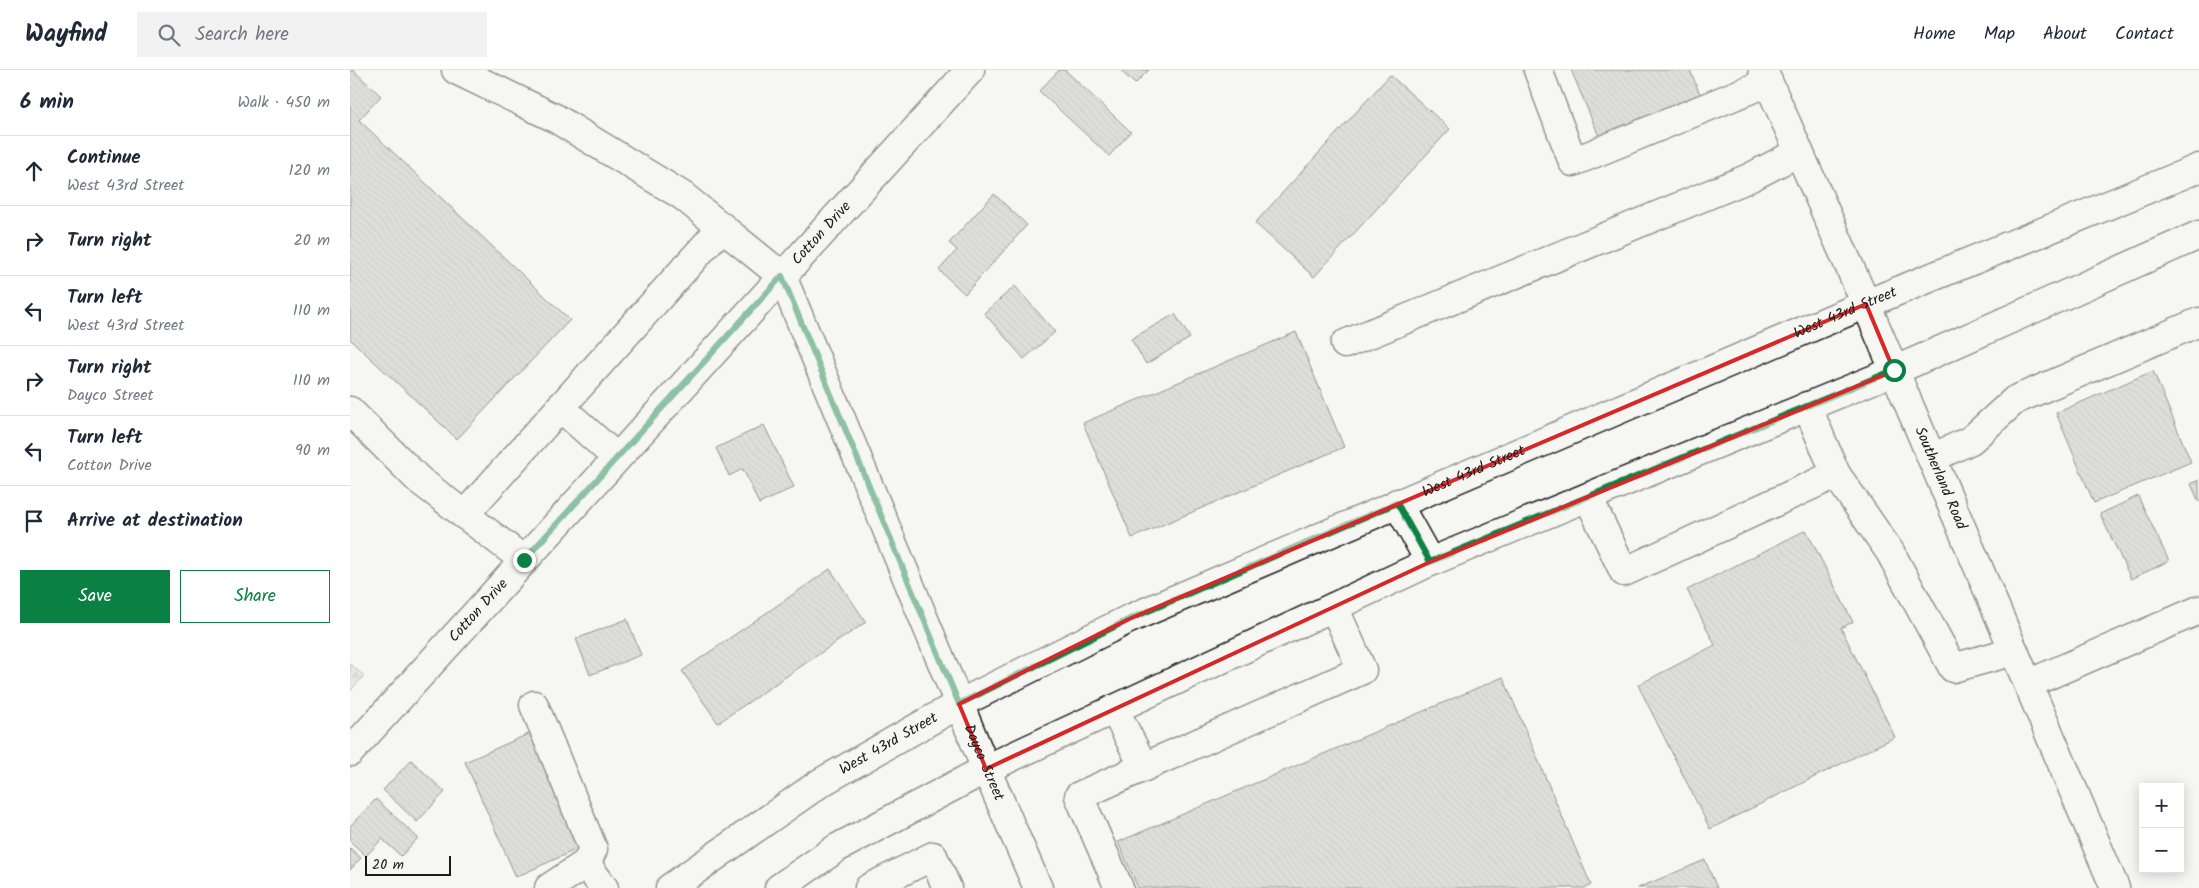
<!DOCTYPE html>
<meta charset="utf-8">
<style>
body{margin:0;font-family:Kalam,sans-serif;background:#f2f2f3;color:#1f2937}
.controls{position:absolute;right:15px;bottom:15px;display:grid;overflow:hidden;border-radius:0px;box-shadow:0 2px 12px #0003}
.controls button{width:45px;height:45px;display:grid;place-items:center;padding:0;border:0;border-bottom:1px solid #e0e1e3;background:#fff;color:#1f2937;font:25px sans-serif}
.scale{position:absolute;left:15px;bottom:12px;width:86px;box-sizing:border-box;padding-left:5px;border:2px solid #1c1c1c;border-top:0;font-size:14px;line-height:18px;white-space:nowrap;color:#1c1c1c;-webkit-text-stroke:4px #f6f6f2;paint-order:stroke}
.stop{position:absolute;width:15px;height:15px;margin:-11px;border:4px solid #0b8043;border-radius:50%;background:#fff}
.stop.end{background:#0b8043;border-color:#fff;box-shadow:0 1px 5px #0008}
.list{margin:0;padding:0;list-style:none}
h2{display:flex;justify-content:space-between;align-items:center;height:65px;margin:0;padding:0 20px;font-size:21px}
h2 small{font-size:16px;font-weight:400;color:#747a83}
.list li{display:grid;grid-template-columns:32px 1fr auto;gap:15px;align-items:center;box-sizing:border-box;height:70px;padding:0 20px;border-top:1px solid #e0e1e3}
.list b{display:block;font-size:19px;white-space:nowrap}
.list p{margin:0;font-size:16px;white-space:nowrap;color:#747a83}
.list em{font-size:16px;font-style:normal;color:#747a83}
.actions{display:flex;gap:10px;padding:15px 20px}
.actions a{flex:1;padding:11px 0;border:1px solid #0b8043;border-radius:0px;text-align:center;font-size:18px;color:#0b8043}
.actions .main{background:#0b8043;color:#fff}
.icon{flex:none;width:28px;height:28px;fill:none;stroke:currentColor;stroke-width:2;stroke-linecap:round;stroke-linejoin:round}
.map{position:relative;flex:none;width:1849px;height:818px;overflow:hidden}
header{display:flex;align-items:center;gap:30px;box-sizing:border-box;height:70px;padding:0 25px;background:#fff;border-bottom:1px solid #e0e1e3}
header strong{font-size:24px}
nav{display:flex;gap:28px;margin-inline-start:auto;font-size:18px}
.search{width:350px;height:45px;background:#f2f2f3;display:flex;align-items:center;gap:12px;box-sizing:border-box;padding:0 18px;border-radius:0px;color:#747a83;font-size:19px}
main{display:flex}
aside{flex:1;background:#fff}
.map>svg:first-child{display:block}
.forest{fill:url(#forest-firs);stroke:#797977}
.building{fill:url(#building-back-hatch);stroke:#1c1c1c}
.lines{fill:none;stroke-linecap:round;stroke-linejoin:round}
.minor-casing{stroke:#1c1c1c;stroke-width:31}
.major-casing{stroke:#1c1c1c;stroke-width:31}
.minor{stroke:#f6f6f2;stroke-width:28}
.major{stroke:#f6f6f2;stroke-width:28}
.route{stroke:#0b8043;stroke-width:6}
.marked{fill:none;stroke:#d62828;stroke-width:4;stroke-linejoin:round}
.labels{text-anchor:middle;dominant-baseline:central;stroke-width:4.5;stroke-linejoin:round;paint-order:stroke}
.street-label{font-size:15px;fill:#1c1c1c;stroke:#f6f6f2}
</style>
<header>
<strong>Wayfind</strong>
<div class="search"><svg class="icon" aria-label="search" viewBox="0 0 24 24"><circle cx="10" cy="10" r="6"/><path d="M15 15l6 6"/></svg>Search here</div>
<nav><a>Home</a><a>Map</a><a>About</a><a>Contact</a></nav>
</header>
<main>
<aside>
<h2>6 min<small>Walk · 450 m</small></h2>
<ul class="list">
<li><svg class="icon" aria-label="ahead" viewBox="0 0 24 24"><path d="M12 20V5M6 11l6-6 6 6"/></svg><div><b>Continue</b><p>West 43rd Street</p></div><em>120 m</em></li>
<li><svg class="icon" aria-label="right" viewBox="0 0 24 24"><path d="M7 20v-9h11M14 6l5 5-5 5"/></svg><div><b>Turn right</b></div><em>20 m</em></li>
<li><svg class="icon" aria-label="left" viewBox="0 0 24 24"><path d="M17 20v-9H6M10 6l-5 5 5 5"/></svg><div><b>Turn left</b><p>West 43rd Street</p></div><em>110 m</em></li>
<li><svg class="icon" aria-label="right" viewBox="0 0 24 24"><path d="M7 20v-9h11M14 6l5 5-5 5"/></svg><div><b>Turn right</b><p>Dayco Street</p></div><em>110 m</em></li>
<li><svg class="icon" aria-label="left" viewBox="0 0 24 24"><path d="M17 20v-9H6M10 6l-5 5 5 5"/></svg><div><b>Turn left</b><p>Cotton Drive</p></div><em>90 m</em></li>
<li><svg class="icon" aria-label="arrive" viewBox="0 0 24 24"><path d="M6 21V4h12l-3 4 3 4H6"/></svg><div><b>Arrive at destination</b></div></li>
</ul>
<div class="actions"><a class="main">Save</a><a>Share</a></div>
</aside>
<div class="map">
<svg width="1849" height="818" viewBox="0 0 1849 818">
<defs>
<pattern id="forest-firs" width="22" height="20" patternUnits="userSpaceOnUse" patternTransform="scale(1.25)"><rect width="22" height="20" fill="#d6d6d2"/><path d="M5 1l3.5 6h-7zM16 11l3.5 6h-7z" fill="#b7b7b4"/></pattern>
<pattern id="building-back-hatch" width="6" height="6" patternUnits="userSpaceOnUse" patternTransform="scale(1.25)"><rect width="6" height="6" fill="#c0c0bd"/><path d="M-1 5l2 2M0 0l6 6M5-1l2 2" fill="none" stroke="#a4a4a2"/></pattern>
</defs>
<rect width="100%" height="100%" fill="#f6f6f2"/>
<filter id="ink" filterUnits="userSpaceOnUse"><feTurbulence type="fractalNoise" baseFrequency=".02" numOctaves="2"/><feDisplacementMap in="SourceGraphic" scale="10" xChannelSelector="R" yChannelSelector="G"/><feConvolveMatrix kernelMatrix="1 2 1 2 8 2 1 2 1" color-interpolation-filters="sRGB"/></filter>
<g filter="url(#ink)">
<path class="forest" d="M0 594 14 606 0 621Z"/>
<path class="building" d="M0 0H3L31 26 9 50 220 250 107 369 0 269Z
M709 0H715L781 62 759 86 689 21Z
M770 0H799L785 14Z
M1221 0H1340L1352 29 1251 71Z
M1040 5 1100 59 964 207 905 153Z
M644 124 677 155 615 224 589 200 607 180 599 173Z
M665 216 705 262 674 289 634 243Z
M825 244 840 268 796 294 781 269Z
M946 262 994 377 782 468 733 353Z
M1803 301 1841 392 1744 433 1706 343Z
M414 355 444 417 409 434 393 399 379 406 366 378Z
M1849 410V432L1841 414Z
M1788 426 1819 491 1781 509 1750 444Z
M1456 460 1503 552 1491 558 1545 667 1360 759 1288 615 1365 575 1337 520Z
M480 499 516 552 368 653 332 601Z
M277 549 291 585 240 605 226 569Z
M1153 607 1241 815 1235 818H788L768 772Z
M183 662 234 776 166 807 115 692Z
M61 690 95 722 67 752 33 720Z
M26 729 68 768 51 786 32 769 16 786 0 771V756Z
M0 778 11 788 0 800Z
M1355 790 1367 818H1288Z"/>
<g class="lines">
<defs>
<g id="minor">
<path id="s1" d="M106 0 205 48 333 126 432 206 636 699 688 818"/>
<path d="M1188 0 1223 92 1418 12"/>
<path id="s2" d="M1413 0 1516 234 1765 818"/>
<path d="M995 274 1399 108 1449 82"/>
<path d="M210 337 267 388"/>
<path d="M0 341 69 410 174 490"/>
<path d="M1582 388 1621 370 1665 330 1849 252"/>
<path d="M1486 404 1540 482 1603 598 1664 581"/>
<path d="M1238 427 1274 502 1486 404 1457 336"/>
<path d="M114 445 372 157"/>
<path d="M1678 614 1849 540"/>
<path d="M184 635 243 779 235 797"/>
<path d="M764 639 794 697 1012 600 984 537"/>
<path id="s3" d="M0 682 620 0"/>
<path d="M199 818 232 796 240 799 254 818"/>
<path d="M519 818 583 786 597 818"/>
<path d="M769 818 729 726 794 697"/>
</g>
<g id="major">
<path d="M1047 433 1080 492"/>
<path id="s4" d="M320 818 470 713 609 634 779 549 1516 234 1849 98"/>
<path d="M429 818 487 778 636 699 1080 492 1544 301 1849 165"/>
</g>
</defs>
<use href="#minor" class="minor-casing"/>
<use href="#major" class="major-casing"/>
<use href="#minor" class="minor"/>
<use href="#major" class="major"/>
</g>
</g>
<g class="lines" filter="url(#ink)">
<path class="route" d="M174 490 432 206 609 634 780 549 1047 433 1080 492 1544 300"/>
</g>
<path d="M0 0H1849V818H0ZM1516 234 1544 301 1080 492 636 699 609 634 779 549Z" fill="#f6f6f2" fill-opacity=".55" fill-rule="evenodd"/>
<path class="marked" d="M1516 234 1544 301 1080 492 636 699 609 634 779 549Z"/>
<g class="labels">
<g class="street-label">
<text stroke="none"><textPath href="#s3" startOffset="701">Cotton Drive</textPath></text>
<text stroke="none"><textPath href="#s4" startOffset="1312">West 43rd Street</textPath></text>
<text stroke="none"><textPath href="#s4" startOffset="908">West 43rd Street</textPath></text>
<text stroke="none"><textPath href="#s2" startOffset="445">Southerland Road</textPath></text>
<text stroke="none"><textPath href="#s3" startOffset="191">Cotton Drive</textPath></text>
<text stroke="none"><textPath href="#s4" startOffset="262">West 43rd Street</textPath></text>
<text stroke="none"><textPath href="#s1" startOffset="914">Dayco Street</textPath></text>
</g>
</g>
</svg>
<div class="controls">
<button>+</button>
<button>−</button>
</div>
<div class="scale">20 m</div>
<div class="stop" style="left:1544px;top:300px"></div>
<div class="stop end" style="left:174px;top:490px"></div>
</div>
</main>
